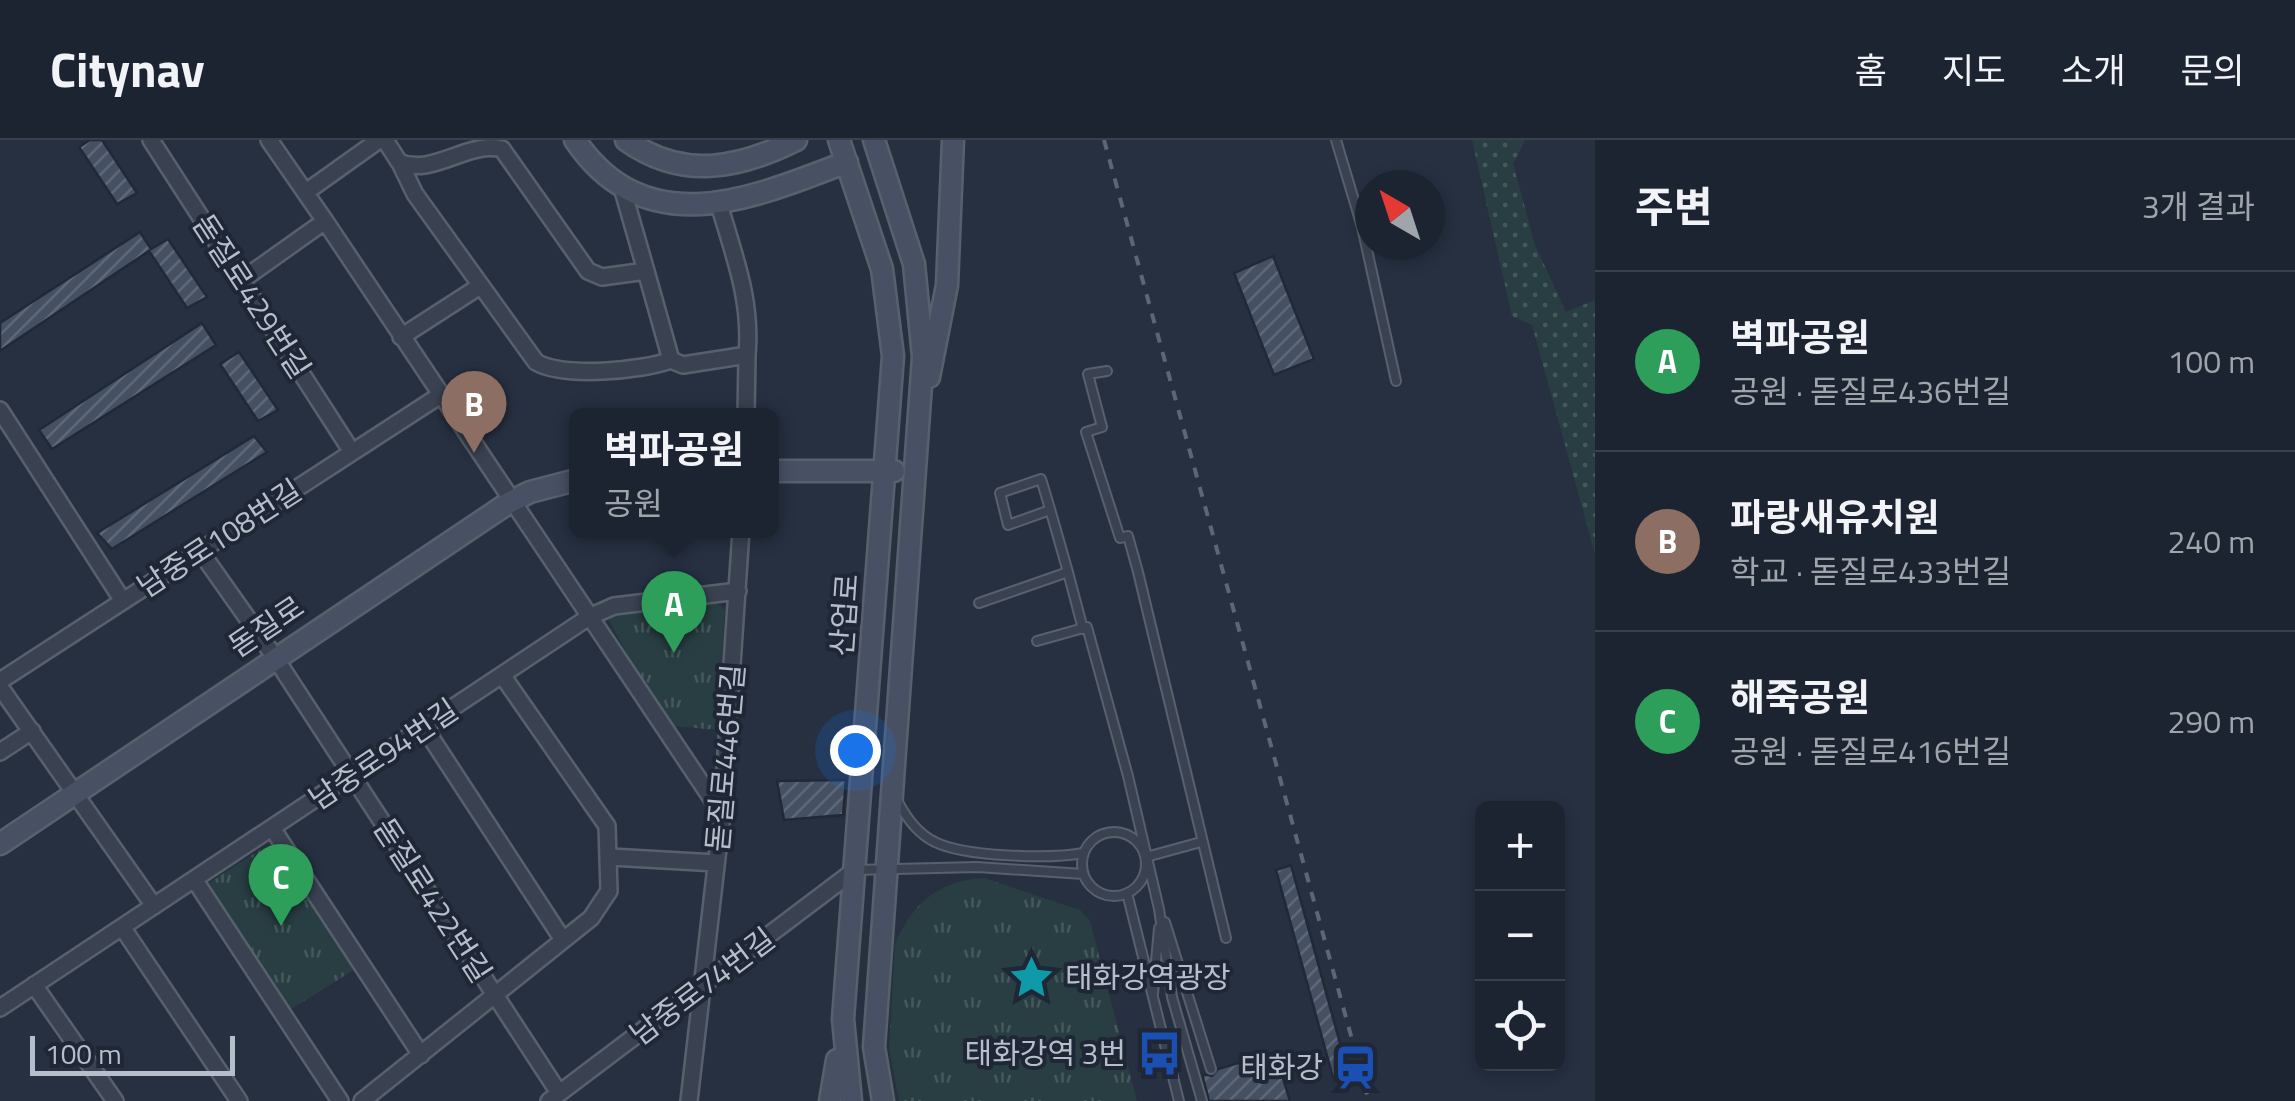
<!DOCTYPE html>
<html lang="ko">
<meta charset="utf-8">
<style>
body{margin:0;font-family:"Titillium Web","Noto Sans KR",sans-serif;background:#29303d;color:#f1f3f6}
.controls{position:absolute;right:30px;bottom:30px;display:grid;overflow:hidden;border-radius:15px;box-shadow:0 5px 15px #0003}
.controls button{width:90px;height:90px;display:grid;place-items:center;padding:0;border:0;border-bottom:2px solid #3a414d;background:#1c2431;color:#f1f3f6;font:50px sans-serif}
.compass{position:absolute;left:1355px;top:30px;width:90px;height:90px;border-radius:50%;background:#1c2431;box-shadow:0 5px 15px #0003;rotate:321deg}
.scale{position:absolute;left:30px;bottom:25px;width:205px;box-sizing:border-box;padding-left:10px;border:5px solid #b7becb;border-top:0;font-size:28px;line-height:35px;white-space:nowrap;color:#b7becb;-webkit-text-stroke:8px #1f2736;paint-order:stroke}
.you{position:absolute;left:855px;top:610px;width:35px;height:35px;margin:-25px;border:8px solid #fff;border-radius:50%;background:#1a73e8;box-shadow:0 0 0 15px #1a73e833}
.badge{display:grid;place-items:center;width:65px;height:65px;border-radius:50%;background:#8fb1f8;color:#fff;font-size:32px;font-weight:700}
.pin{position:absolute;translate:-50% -82px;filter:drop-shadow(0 2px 5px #0008)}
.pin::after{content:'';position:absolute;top:52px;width:35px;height:30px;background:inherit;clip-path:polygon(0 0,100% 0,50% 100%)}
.popup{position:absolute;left:569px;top:268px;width:210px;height:130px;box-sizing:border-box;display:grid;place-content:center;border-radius:15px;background:#1c2431;filter:drop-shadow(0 2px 8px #0005);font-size:32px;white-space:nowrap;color:#a0a4ab}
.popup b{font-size:38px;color:#f1f3f6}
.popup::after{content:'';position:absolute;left:50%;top:100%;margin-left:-20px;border:20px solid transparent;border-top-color:#1c2431}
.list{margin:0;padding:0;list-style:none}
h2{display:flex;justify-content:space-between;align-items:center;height:130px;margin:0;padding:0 40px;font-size:42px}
h2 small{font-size:32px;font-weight:400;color:#a0a4ab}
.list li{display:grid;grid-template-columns:65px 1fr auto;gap:30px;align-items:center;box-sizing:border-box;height:180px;padding:0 40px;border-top:2px solid #3a414d}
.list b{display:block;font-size:38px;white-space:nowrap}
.list p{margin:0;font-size:32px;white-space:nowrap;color:#a0a4ab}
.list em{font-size:32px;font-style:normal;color:#a0a4ab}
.icon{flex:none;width:55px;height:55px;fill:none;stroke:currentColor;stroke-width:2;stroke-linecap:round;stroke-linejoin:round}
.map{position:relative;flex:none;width:1595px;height:961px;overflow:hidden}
header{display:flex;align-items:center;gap:60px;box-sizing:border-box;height:140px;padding:0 50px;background:#1c2431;border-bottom:2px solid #3a414d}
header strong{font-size:48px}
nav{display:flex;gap:55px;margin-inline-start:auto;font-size:35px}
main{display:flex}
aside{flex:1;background:#1c2431}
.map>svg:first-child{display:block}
.grass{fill:url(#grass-dots)}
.park{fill:url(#park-tufts)}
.building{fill:url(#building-hatch);stroke:#212938;stroke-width:2.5}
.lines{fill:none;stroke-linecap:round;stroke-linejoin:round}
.lane-casing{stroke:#58606e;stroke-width:12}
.street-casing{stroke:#58606e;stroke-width:20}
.secondary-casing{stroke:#58606e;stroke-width:25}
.lane{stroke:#3a4251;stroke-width:8}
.street{stroke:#3a4251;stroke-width:15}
.secondary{stroke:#485164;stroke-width:20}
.rail{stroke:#5c6678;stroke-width:4;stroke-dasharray:10 10;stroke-linecap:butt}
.labels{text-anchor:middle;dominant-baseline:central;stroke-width:8;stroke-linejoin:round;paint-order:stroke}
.street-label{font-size:30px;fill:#b7becb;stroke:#1f2736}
.poi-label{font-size:30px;fill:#b7becb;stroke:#1f2736;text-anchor:end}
</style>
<header>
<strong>Citynav</strong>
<nav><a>홈</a><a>지도</a><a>소개</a><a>문의</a></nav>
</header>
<main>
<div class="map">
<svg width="1595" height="961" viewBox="0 0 1595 961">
<defs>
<pattern id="grass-dots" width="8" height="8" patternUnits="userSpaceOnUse" patternTransform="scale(2.5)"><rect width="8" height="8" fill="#283e42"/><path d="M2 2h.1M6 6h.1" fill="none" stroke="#45585c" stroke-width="1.8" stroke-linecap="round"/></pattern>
<pattern id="park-tufts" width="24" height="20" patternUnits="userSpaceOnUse" patternTransform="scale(2.5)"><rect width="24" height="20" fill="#283e42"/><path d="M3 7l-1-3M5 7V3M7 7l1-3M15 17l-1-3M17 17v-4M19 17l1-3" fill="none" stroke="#45585c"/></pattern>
<pattern id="building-hatch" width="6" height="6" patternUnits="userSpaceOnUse" patternTransform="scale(2.5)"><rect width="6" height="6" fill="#455063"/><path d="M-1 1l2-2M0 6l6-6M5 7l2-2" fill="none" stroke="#5e6778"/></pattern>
</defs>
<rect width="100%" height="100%" fill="#263041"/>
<path class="grass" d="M1472 0H1525L1513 24 1535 105 1566 172 1595 160V414L1532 185 1512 176Z"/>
<path class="park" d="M717 463 725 470 718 590 674 586 635 530 609 480 613 475Z
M273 701 357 828 288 871 206 745Z
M984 738 1080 770 1090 781 1137 961H899L889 909 895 804C913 762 939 741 984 738Z"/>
<path class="building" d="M90 0H102L137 53 117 64 79 7Z
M140 92 151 109 168 99 207 157 187 168 149 111 0 211V183Z
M1273 116 1314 219 1274 235 1234 133Z
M202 183 216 205 52 309 39 290Z
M239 212 278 270 258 281 220 224Z
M254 296 267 312 112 409 97 393Z
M846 640 843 675 784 680 777 641Z
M1291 725 1349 936 1334 941 1276 730Z
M1275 912 1290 961H1209L1202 934 1212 936 1218 929Z"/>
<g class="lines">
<defs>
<path id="lane" d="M1336 0 1362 87 1396 241
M1107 231 1088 234 1102 287 1086 292 1120 398 1128 396 1138 432 1226 798
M1050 370 1008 385 1000 353 1041 339C1056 388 1070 438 1083 489
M979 463 1068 432
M1037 501 1087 487 1128 636 1159 769 1172 857 1202 961
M898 662C907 679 918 694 935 702 965 717 1050 719 1083 713
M1082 724a32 32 0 1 1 64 0a32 32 0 1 1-64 0Z
M1146 717 1201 702
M855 730 977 727 1083 734
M1127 753 1179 961
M1165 782 1211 929
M1153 854 1159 788"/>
<path id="street" d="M151 0 352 312
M269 0 325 81
M385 0 399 22C432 37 469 0 502 9L588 131 602 137 646 131 671 220 683 225 747 215 746 276
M399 21 415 54 536 222C563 238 642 231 671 220
M621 44 646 131
M306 52 379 0
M719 64C734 116 752 160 747 215
M242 140 325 81 722 674
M401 197 480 146
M0 270 123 461
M200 411 274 516 559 953
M0 541 439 256
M0 547 154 766
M424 587 563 800
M0 612 32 591
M272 688 421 915
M611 717 716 723
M194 739 340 961
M122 787 239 961
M34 845 115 961
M0 868 589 477 614 466 738 451
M362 961 591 778 609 751 607 686 502 535
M549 961 855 730
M689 961 722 674 741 390"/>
<path id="secondary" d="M575 0C646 105 753 58 847 22
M626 0C682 40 738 29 796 0
M839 0 882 129 893 216 843 879 851 961
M874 0 914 124 923 217 874 907 883 961
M929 237 947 145 953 0
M772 331H894
M0 704 510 362 530 352 576 340
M830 961 837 920"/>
</defs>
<use href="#lane" class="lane-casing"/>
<use href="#street" class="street-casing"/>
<use href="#secondary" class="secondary-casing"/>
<use href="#lane" class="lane"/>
<use href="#street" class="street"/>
<use href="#secondary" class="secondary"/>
<path class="rail" d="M1104 0 1369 961"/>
</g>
<defs>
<symbol id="sight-bare" viewBox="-9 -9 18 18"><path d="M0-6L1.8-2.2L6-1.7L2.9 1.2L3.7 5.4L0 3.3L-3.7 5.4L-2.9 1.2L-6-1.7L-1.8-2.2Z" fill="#0f9aa8" stroke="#1f2736" stroke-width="2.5" paint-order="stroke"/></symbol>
<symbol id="bus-bare" viewBox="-9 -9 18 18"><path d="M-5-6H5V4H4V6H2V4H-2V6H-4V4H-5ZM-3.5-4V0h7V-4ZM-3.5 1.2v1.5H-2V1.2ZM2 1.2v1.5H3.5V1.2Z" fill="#1a4fb4" stroke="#1f2736" stroke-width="2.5" paint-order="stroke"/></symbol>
<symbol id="station-bare" viewBox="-9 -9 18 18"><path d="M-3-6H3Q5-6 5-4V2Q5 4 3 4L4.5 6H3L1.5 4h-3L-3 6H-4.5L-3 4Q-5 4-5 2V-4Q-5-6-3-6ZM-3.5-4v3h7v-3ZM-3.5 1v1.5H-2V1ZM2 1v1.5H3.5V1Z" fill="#1a4fb4" stroke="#1f2736" stroke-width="2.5" paint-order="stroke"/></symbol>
</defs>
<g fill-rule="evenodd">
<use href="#sight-bare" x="1000" y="806" width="63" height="63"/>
<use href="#bus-bare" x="1128" y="882" width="63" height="63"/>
<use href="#station-bare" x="1324" y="896" width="63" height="63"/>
</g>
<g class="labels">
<g class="street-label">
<text transform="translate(252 156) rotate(57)">돋질로429번길</text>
<text transform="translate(219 398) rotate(-33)">남중로108번길</text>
<text transform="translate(844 475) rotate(-86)">산업로</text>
<text transform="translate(266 486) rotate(-34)">돋질로</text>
<text transform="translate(383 614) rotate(-34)">남중로94번길</text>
<text transform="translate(725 618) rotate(-85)">돋질로446번길</text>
<text transform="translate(433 760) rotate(57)">돋질로422번길</text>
<text transform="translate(702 846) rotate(-37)">남중로74번길</text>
</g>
<g class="poi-label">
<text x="1065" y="837" text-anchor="start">태화강역광장</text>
<text x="1126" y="913">태화강역 3번</text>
<text x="1323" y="927">태화강</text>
</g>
</g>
</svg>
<div class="controls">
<button>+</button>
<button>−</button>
<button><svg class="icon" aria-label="locate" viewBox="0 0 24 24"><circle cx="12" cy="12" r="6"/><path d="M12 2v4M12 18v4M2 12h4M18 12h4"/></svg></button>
</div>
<svg class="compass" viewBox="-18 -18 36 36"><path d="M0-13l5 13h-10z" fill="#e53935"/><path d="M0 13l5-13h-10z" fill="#a0a4ab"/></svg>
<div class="scale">100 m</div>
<div class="you"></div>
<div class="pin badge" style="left:674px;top:513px;background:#2e9e5b">A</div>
<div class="popup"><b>벽파공원</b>공원</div>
<div class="pin badge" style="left:474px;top:313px;background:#8d6e63">B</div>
<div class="pin badge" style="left:281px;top:786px;background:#2e9e5b">C</div>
</div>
<aside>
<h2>주변<small>3개 결과</small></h2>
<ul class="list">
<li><span class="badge" style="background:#2e9e5b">A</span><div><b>벽파공원</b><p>공원 · 돋질로436번길</p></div><em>100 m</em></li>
<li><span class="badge" style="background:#8d6e63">B</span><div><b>파랑새유치원</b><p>학교 · 돋질로433번길</p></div><em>240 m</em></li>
<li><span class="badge" style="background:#2e9e5b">C</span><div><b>해죽공원</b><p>공원 · 돋질로416번길</p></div><em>290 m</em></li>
</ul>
</aside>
</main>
